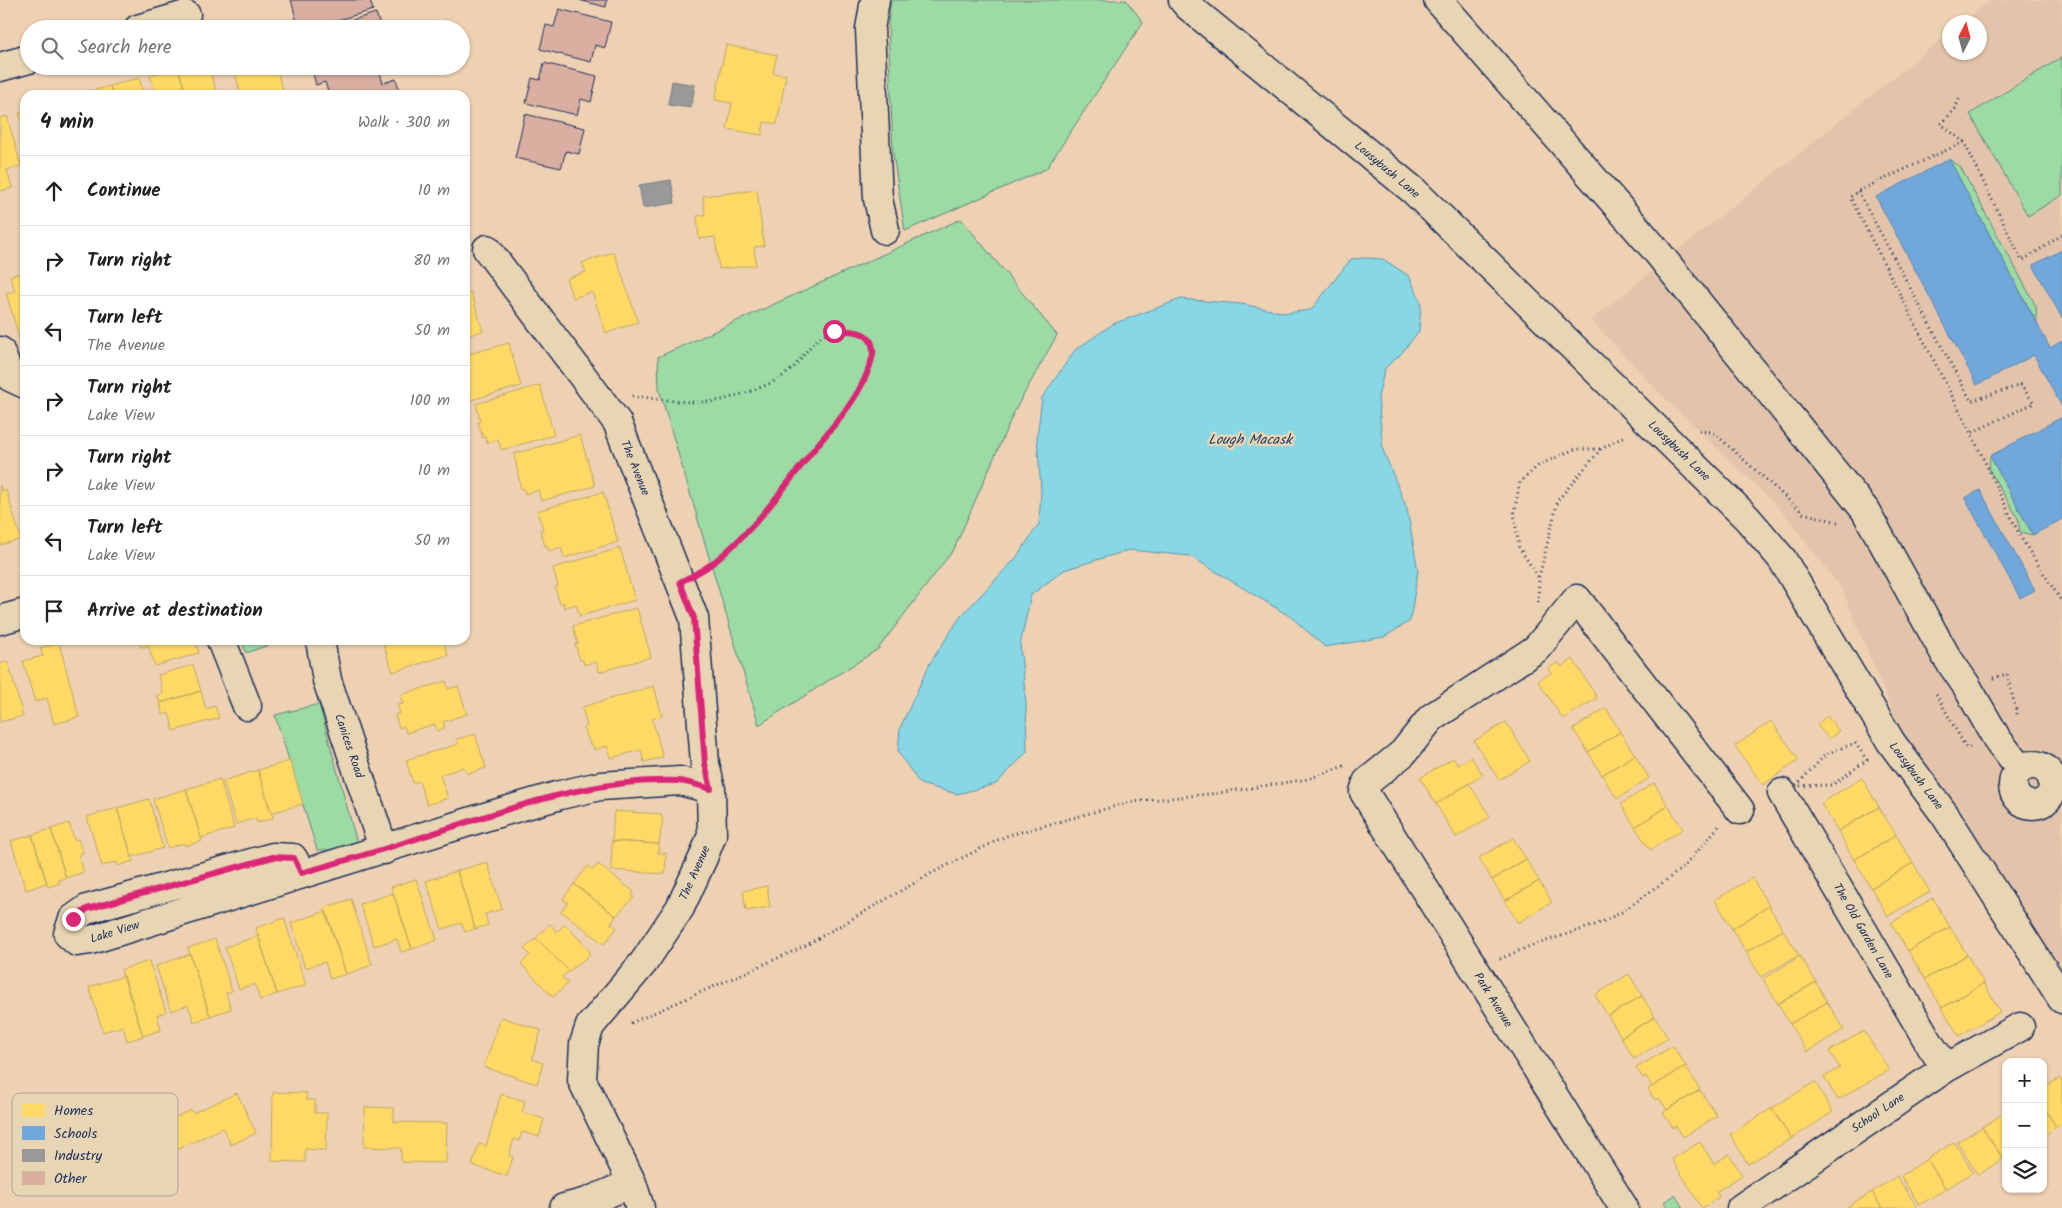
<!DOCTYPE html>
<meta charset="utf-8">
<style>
body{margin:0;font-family:Kalam,sans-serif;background:#f2f2f2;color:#222}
.controls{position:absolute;right:15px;bottom:15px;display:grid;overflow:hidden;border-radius:10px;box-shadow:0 1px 4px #0004}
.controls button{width:45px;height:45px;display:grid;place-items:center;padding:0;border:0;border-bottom:1px solid #e0e0e0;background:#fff;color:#222;font:25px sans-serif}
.compass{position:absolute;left:1942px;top:15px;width:45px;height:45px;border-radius:50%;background:#fff;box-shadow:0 1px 4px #0004;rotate:6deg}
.stop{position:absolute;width:15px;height:15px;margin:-11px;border:4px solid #db2777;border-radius:50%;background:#fff}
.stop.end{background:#db2777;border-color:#fff;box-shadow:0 1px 5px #0008}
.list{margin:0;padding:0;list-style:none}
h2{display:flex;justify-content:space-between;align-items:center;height:65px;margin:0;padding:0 20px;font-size:21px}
h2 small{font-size:16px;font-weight:400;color:#767676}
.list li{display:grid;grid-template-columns:32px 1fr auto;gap:15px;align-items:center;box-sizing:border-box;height:70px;padding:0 20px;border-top:1px solid #e0e0e0}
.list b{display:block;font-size:19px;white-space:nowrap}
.list p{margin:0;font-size:16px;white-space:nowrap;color:#767676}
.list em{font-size:16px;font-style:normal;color:#767676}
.icon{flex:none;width:28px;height:28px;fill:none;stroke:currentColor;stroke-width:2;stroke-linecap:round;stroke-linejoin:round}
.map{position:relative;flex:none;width:2062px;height:1208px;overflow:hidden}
.search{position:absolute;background:#fff;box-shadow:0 1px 4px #0004;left:20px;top:20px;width:450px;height:55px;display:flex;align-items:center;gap:12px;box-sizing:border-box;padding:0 18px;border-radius:28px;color:#767676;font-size:19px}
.panel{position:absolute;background:#fff;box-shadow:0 1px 4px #0004;left:20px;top:90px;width:450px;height:555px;border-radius:15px}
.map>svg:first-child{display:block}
.built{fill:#e3c4ab}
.green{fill:#9cdba3;stroke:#5c8580}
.water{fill:#88d7e5;stroke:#5c94af}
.homes{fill:#ffd966;stroke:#bba664}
.schools{fill:#6fa8dc;stroke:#5684b6}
.industry{fill:#999;stroke:#737987}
.building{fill:#d8afa1;stroke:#1b2f5e}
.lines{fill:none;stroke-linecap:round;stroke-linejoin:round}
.minor-casing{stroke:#1b2f5e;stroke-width:31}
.path{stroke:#1b2f5e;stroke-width:3;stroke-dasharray:1 4;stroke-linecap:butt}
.minor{stroke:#e8d5b3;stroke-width:28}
.route{stroke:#db2777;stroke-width:6}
.labels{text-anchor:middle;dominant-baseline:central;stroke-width:5;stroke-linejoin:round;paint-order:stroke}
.street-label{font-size:12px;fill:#1b2f5e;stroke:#e8d5b3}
.water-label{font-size:14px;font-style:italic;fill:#26406c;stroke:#e8d5b3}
.key{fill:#e8d5b3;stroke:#aaa39a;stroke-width:1}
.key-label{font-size:14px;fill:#1b2f5e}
</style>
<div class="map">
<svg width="2062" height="1208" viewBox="0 0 2062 1208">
<rect width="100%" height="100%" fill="#eed1b2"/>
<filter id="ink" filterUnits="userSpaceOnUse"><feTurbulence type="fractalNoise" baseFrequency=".02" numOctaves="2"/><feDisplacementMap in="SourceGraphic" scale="10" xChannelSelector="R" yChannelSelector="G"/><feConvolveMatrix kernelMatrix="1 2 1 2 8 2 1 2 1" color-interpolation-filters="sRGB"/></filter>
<g filter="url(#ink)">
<path class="built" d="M1991 0H2062V973L1959 811 1902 735 1842 589 1781 510 1660 393 1591 320 1949 33 1950 52H1980V22H1963Z"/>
<path class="green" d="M891 0H1126L1143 22 1046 169 905 231 893 154 888 24Z
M2062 57V195L2028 216 1970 114Z
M1949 159 1961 168 2036 306 2037 323Z
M961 219 1057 335 1015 410 954 549 878 649 759 725 659 389 658 357Z
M1990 456 2033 535 2020 532 2018 518 1989 470Z
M242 640H283L246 653Z
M319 704 357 843 338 850H317L275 715Z
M1675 1195 1683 1208H1668L1664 1202Z"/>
<path class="water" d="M1366 258 1383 259 1409 276 1421 302 1419 331 1400 355 1385 368 1378 397 1383 450 1407 509 1418 571 1410 621 1384 637 1325 647 1291 617 1190 556 1129 550 1064 570 1031 595 1020 645 1026 703 1027 752 996 784 957 794 920 784 898 752 900 728 930 663 961 616 1016 558 1039 524 1041 490 1037 437 1042 398 1075 350 1113 324 1181 299 1241 304 1286 313 1311 310 1351 259Z"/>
<path class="homes" d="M726 45 777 55 773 73 786 75 777 124 764 122 762 135 727 129 732 103 715 100Z
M182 66H209L217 95H186L178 67Z
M233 66H276L284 95H241Z
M178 67 186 95H156L150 75Z
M139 78 144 95H113L110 86Z
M110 86 113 95H83L82 94Z
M25 112V133L19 113Z
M7 116 21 166 7 170 12 188 0 191V118Z
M757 190 764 246 754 247 756 265 719 269 715 237 699 239 697 216 705 215 703 196Z
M614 252 638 322 606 333 592 292 573 298 566 279 586 272 582 263Z
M25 271V339L20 340 6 293 15 291 10 276Z
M471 292 483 331 465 336V294Z
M509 343 521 386 471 400 468 390 465 391V355Z
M540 385 554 435 501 450 498 439 487 443 485 437 483 438 478 422 480 421 476 404Z
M580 435 595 486 541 501 538 490 525 494 524 489H521L514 454Z
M0 485 2 491 6 490 21 539 0 545Z
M603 492 618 542 564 558 561 547 549 551 547 545 545 546 540 530 543 529 537 511Z
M620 548 635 600 580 616 576 604 564 608 563 602 560 604 555 587 558 586 553 568Z
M637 608 651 657 599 672 596 661 584 665 583 660H580L575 644H578L573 626Z
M139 640H195L199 653 155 666 148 645 141 647Z
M382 640H443L448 655 393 672Z
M59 643 79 717 54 724 47 698 35 702 23 661 43 656 40 648Z
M1573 659 1597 698 1563 719 1538 681 1551 673 1548 669 1558 662 1561 667Z
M8 662 23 716 0 722V664Z
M193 665 201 691 160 703 157 695 163 694 158 675Z
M446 681 448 689 458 686 467 714 443 722 445 728 437 731 435 724 406 733 404 726 399 728 395 715 400 713 397 705 403 704 400 695Z
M654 686 662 716 652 719 663 757 644 762 641 750 611 758 607 746 594 750 593 745H590L584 728 587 726 582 707Z
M201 691 206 709 215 706 219 718 174 731 169 713 163 715 160 703Z
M1606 708 1620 732 1588 752 1573 729Z
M1827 716 1839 731 1829 739 1817 725Z
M1771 721 1799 760 1763 785 1735 746Z
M1506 722 1530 761 1499 780 1474 741Z
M1620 732 1635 755 1602 775 1588 752Z
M475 734 486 768 467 774 464 767 440 775 448 798 427 805 419 781 413 783 406 760 458 744 457 739Z
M1635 755 1649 778 1617 799 1602 775Z
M1471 757 1483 775 1436 804 1420 778 1453 758 1458 765Z
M290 761 303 804 271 813 258 770Z
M258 770 273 818 257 823 256 818 236 824 223 781Z
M1862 778 1879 807 1838 831 1821 803Z
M220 779 234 828 201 838 186 789Z
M1469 783 1490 817 1456 837 1436 804Z
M1654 783 1668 806 1635 827 1621 804Z
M186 789 202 841 185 846 184 843 168 848 153 799Z
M149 799 163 848 132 857 117 808Z
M1668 806 1683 829 1650 850 1635 827Z
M1879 807 1896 835 1854 860 1838 831Z
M117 808 133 861 118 866 117 862 102 866 87 817Z
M614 811 661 814V817L663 818 659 844 612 841Z
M69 823 74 840 78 839 83 853 78 854 84 872 66 878 51 829Z
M51 829 66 878 59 880 60 883 48 887 32 835Z
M32 835 47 883 26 890 11 841Z
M1896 835 1913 863 1871 888 1854 860Z
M1513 838 1526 859 1492 880 1479 858Z
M612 841 659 844 658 853H666L665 874 611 870Z
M1526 859 1539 881 1505 901 1492 880Z
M487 862 502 909 485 914 488 925 475 929 457 871Z
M1913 863 1930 892 1888 916 1871 888Z
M598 864 634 892 632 895 634 897 616 916 574 884 588 866 593 870Z
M457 871 475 929 465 932 461 923 442 929 426 881Z
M1752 878 1769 906 1732 929 1715 900Z
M416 879 437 940 412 949 391 887Z
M1539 881 1552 902 1518 923 1505 901Z
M574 884 616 916 611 924 617 928 604 944 561 911 568 903 563 899Z
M767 886 770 907 746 911 743 891Z
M393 893 412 949 401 952 397 939 374 946 360 904Z
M1933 898 1950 927 1908 951 1891 923Z
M351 899 372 965 346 974 324 908Z
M1769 906 1783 930 1746 952 1732 929Z
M326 911 346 974 330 979 325 962 305 968 291 923Z
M284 918 306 985 277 994 256 928Z
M550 924 557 932 565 924 590 951 588 953 590 955 569 971 536 938Z
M1950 927 1967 955 1925 979 1908 951Z
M1783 930 1799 955 1761 977 1746 952Z
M258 936 277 994 260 1000 255 984 239 989 225 947Z
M536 938 569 971 562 977 568 983 553 997 521 964 530 955 524 949Z
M215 939 232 991 226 993 231 1009 210 1016 188 948Z
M190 954 210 1016 194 1022 188 1005 171 1011 156 966Z
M1967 955 1984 983 1942 1008 1925 979Z
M1800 956 1816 982 1778 1004 1763 979Z
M149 961 166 1012 157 1015 161 1030 143 1036 121 970Z
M1629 974 1642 996 1608 1016 1595 995Z
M124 976 143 1036 127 1041 123 1026 103 1032 89 987Z
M1816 982 1827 1002 1790 1024 1778 1004Z
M1984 983 2000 1012 1959 1036 1942 1008Z
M1642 996 1655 1017 1621 1037 1608 1016Z
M1827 1002 1844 1029 1807 1052 1790 1024Z
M501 1017 541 1030 532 1059 543 1063 537 1084 484 1067Z
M1655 1017 1668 1038 1634 1059 1621 1037Z
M1864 1031 1889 1070 1838 1100 1824 1077 1840 1068 1829 1051Z
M1673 1046 1686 1066 1652 1087 1646 1076 1643 1078 1636 1068Z
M1686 1066 1700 1090 1667 1110 1659 1098 1655 1100 1648 1089Z
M2060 1078 2062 1082V1124L2056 1127 2043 1106V1088Z
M1815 1082 1833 1112 1791 1139 1772 1108Z
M1700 1090 1717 1116 1683 1137 1676 1126 1673 1128 1663 1112Z
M273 1092 307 1093 306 1100H315V1113H327L326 1150 305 1149V1162L272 1161Z
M237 1093 256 1133 231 1145 223 1128 178 1149 165 1122 191 1110 193 1113Z
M501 1094 525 1101 522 1112 544 1119 539 1137 522 1132 519 1141 514 1139 509 1155 513 1157 507 1176 472 1165 479 1144 486 1146Z
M2043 1106 2056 1127 2043 1136Z
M365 1107 394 1108V1122L447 1123 446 1163 401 1162V1148L364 1147Z
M1772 1108 1791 1139 1748 1164 1730 1134Z
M2006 1112V1158L2003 1159 1982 1127Z
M1982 1127 2003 1159 1978 1175 1957 1142Z
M1700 1142 1714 1164 1729 1154 1742 1175 1716 1192 1719 1197 1702 1208 1672 1159Z
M1954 1142 1973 1172 1946 1189 1927 1159Z
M1927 1159 1946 1189 1919 1205 1901 1176Z
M1897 1176 1917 1207 1915 1208H1882L1872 1192Z
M1872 1192 1882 1208H1848L1847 1207Z"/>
<path class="schools" d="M1949 159 2050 348 2062 341V407L2034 355 1977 385 1876 197Z
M2062 250V318L2033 265Z
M2062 417V519L2033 535 1990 456Z
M1980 490 2035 590 2020 598 1965 498Z"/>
<path class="industry" d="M672 81 695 85 691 108 668 105Z
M671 180 675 203 643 208 639 185Z"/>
<path class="building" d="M291 0H370L373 10 307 29H299Z
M579 0H607L606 7Z
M559 9 611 22 605 48 595 45 591 62 540 49 546 25 554 27Z
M376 13 381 29H322Z
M544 63 597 76 591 102 581 99 577 115 526 103 532 78 540 80Z
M311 66H378L383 83 396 79 401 95H329L325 82 316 85Z
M525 114 585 128 579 154 566 151 561 168 515 158Z"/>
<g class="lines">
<defs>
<path id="minor" d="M875 0 870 29 878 199 885 230
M1183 0 1188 6 1414 191 1747 518 1782 559 1891 742 1945 815 2062 999
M1438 0 1654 248 1865 510 1946 656 1966 685 1997 739 2020 769
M138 29 186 15
M0 67 29 59
M487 249 617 422 694 618 705 764 711 789 712 835 703 858 680 908 644 962 590 1026 584 1044 582 1080 632 1183 640 1208
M0 351 10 377 25 384
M0 620 25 613
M221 640 247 706
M320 640 327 680 384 850
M2013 785a20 20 0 1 1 40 0a20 20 0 1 1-40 0Z
M1782 793 1931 1046 1946 1068
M301 873 293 858 273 857 87 909 73 919 68 934 77 942 91 940 488 816 560 795 600 786 680 781 711 789
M564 1208 587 1202 632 1183
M1624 1208 1364 792 1367 782 1403 753 1431 718 1536 649 1577 599 1740 810
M1741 1208 1946 1068 2020 1027"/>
</defs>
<use href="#minor" class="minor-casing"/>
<path class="path" d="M1959 99 1955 109 1941 124 1964 142
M1858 191 1971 401 2021 385 2034 403 1971 433
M2062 235 2022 261 1964 142 1858 191 1850 197 1971 433 2021 538 2062 602
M632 396C660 399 700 406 726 399 749 392 777 384 794 367 804 357 809 344 822 336 831 330 844 330 855 332 895 340 857 395 844 413 834 427 821 439 811 453 778 496 746 536 704 570
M1699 431 1713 432 1803 513 1838 522
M1538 577 1519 547 1514 513 1520 482 1539 465 1575 449H1600
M1538 602 1539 577 1558 500 1601 449 1625 436
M1993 678 2007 674 2018 718
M1936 694 1966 748 1970 747
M1855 743 1867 760 1832 785 1796 786 1826 754Z
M1500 959 1528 947 1598 924 1622 912 1683 868 1719 826
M631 1023 803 947 932 873 1006 836 1131 802 1218 793 1308 779 1344 766"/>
<use href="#minor" class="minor"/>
</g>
</g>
<g class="lines" filter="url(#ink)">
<path class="route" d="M73 919 87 909 273 857 294 858 301 873C344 861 386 849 428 835 508 809 592 778 678 781 689 782 701 786 711 789L705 764 694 618 680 582C697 574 711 566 725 553 758 524 784 488 811 453 833 425 859 400 870 365 871 361 874 355 873 350 872 330 850 330 834 331"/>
</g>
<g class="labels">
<g class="street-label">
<text transform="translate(1387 170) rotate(40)">Lousybush Lane</text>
<text transform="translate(1679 451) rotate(44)">Lousybush Lane</text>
<text transform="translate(635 468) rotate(68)">The Avenue</text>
<text transform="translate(349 746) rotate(71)">Canices Road</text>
<text transform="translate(1916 776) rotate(53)">Lousybush Lane</text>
<text transform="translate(695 873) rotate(-66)">The Avenue</text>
<text transform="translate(1863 931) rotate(60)">The Old Garden Lane</text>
<text transform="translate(115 932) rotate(-17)">Lake View</text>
<text transform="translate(1493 1000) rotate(58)">Park Avenue</text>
<text transform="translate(1878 1113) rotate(-34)">School Lane</text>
</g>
<g class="water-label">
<text x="1250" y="440">Lough Macask</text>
</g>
</g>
<rect x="12" y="1093" width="166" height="103" rx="8" class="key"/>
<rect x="22" y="1104" width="23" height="13" fill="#ffd966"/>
<rect x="22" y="1126" width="23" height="14" fill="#6fa8dc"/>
<rect x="22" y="1149" width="23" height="13" fill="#999"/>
<rect x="22" y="1171" width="23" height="14" fill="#d8afa1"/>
<g class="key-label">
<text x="54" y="1115">Homes</text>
<text x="54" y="1138">Schools</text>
<text x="54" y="1160">Industry</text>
<text x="54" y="1183">Other</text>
</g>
</svg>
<div class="controls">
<button>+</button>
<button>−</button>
<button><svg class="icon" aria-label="layers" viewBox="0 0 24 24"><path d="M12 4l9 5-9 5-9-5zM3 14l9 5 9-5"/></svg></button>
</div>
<svg class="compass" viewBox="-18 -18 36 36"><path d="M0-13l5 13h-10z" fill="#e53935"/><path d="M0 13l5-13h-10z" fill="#767676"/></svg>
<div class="stop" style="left:834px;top:331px"></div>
<div class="stop end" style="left:73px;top:919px"></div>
<div class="search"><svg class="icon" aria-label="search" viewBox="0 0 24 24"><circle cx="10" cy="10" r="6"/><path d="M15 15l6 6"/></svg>Search here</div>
<section class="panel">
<h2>4 min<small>Walk · 300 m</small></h2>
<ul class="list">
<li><svg class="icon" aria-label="ahead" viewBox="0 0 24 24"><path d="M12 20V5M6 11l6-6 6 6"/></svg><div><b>Continue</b></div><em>10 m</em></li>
<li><svg class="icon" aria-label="right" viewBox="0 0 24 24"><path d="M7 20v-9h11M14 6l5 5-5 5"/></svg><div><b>Turn right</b></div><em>80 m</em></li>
<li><svg class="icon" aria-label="left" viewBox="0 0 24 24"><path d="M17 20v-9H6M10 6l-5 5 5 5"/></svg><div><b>Turn left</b><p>The Avenue</p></div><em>50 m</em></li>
<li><svg class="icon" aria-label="right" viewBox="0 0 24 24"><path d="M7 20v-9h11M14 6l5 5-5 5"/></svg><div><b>Turn right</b><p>Lake View</p></div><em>100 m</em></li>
<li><svg class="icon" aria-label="right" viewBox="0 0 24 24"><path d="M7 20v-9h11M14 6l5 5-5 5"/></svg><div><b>Turn right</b><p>Lake View</p></div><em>10 m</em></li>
<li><svg class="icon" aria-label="left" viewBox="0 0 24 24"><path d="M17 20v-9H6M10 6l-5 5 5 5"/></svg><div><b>Turn left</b><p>Lake View</p></div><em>50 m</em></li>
<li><svg class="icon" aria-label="arrive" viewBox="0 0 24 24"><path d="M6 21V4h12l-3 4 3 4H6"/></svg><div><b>Arrive at destination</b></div></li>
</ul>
</section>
</div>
